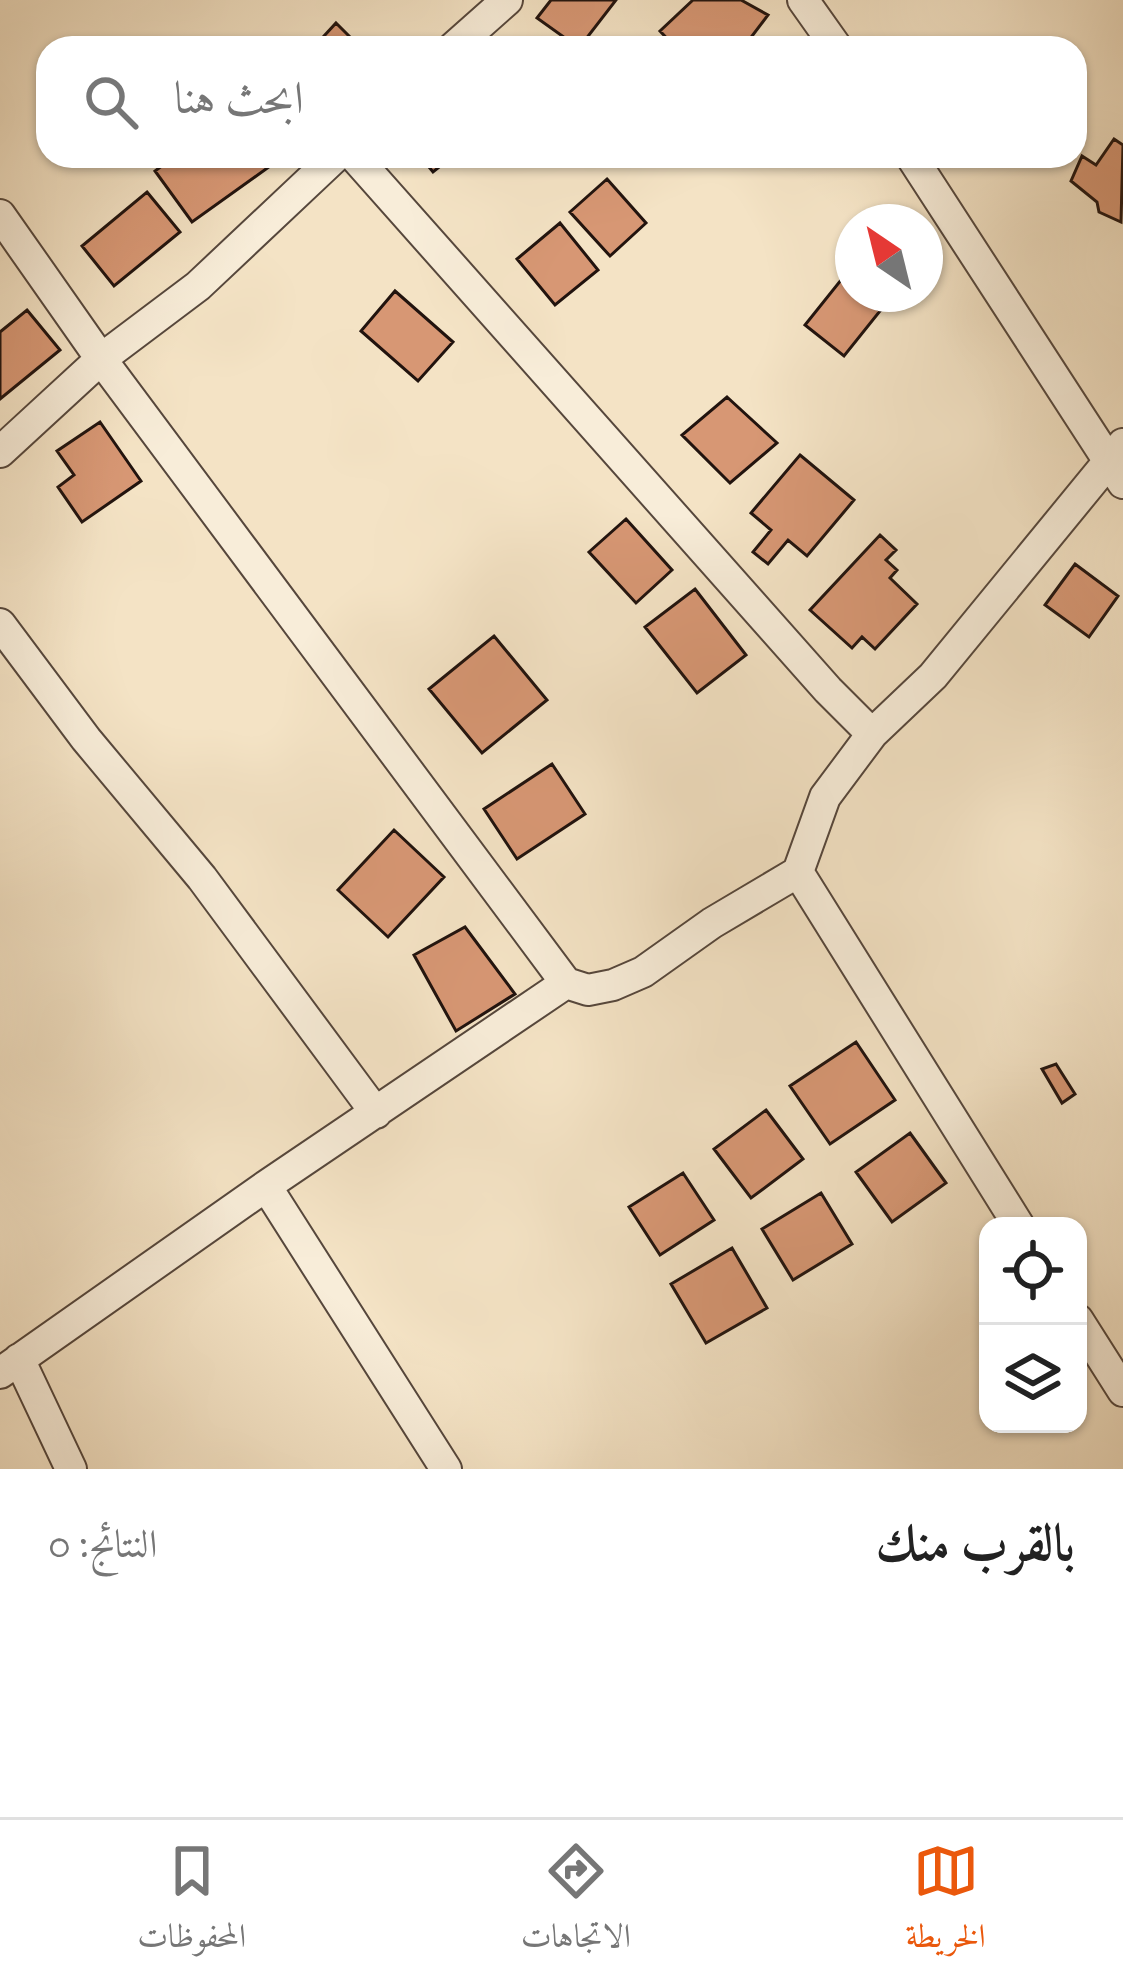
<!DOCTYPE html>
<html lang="ar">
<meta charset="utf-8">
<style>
body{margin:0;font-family:"IM FELL Great Primer",Amiri,serif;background:#f6f6f6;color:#222;direction:rtl}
.controls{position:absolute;right:36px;bottom:36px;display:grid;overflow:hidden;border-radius:24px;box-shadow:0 3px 9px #0004}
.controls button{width:108px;height:108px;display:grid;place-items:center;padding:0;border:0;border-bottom:3px solid #e0e0e0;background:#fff;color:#222;font:60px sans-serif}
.compass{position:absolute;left:835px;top:204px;width:108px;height:108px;border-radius:50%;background:#fff;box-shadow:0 3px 9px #0004;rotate:325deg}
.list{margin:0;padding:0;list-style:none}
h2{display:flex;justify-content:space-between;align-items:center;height:156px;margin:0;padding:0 48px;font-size:51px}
h2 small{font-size:39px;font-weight:400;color:#767676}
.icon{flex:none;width:66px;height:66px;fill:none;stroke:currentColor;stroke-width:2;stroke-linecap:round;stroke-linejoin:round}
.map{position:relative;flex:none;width:1123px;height:1469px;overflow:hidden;direction:ltr}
.search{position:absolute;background:#fff;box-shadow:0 3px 9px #0004;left:36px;right:36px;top:36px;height:132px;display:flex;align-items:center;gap:30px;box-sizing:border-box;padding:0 42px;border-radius:36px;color:#767676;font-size:45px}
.sheet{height:348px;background:#fff}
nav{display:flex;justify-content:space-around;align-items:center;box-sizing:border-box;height:168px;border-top:3px solid #e0e0e0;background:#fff;font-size:33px;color:#767676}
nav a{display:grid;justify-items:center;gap:6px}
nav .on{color:#ea580c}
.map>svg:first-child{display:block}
.building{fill:#d79774;stroke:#21130e;stroke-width:3}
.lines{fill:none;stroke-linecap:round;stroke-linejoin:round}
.street-casing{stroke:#56473c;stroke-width:34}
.street{stroke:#f8edd9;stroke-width:30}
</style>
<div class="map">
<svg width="1123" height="1469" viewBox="0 0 1123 1469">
<rect width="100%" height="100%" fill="#f4e3c5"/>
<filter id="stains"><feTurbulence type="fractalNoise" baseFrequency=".00167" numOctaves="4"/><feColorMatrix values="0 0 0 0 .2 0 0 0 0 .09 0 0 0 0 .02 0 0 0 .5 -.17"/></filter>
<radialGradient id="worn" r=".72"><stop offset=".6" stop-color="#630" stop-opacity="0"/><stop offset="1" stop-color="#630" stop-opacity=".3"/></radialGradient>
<path class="building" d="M551 0H616L579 48 537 18Z
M693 0H741L768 15 743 48H676L660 31Z
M336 23 361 48H313Z
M1114 139 1123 145 1121 222 1099 212 1097 202 1071 181 1082 156 1096 165Z
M175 156H267L273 164 192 222 155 171Z
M420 156H453L433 172Z
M607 179 646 223 610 256 570 212Z
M147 192 180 232 114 286 82 246Z
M560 223 598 270 555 305 517 259Z
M841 280 853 289V294H859L880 311 844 356 805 325Z
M395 291 453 342 418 381 361 331Z
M27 310 60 350 0 399V332Z
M727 397 777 443 730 483 682 435Z
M100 422 141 481 82 522 58 487 74 475 57 451Z
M800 455 854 500 807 556 788 540 768 564 753 552 771 530 751 513Z
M626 519 672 570 636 603 589 552Z
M880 535 896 550 886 560 897 570 890 578 917 604 875 649 862 637 852 648 810 610Z
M1075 564 1118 596 1089 637 1045 605Z
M695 589 746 655 697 693 645 627Z
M494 636 547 700 482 753 429 689Z
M552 764 585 814 517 859 484 809Z
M394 830 444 877 388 937 338 890Z
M465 927 515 994 456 1031 414 955Z
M856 1042 895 1100 830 1144 790 1086Z
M1056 1064 1075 1094 1062 1103 1042 1069Z
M766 1110 803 1159 751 1198 714 1149Z
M910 1133 946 1183 892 1222 856 1172Z
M683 1173 714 1220 660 1255 629 1207Z
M821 1193 852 1244 793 1280 762 1229Z
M732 1248 767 1308 706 1343 671 1284Z"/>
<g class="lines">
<defs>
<path id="street" d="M803 0 837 48
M453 48 507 0
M354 156 828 690 872 734
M911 156 1123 483
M0 215 101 359 566 983 588 990 613 985 643 972 712 923 798 872 825 797 872 734 933 676 1123 444
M0 452 101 359 198 286 336 156
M0 624 86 739 202 878 376 1113
M798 872 1019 1226
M266 1186 446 1469
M1078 1320 1123 1391
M19 1359 71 1469
M0 1373 266 1186 566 983"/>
</defs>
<use href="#street" class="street-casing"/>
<use href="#street" class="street"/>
</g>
<rect width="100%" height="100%" filter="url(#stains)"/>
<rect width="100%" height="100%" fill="url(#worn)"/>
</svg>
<div class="controls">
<button><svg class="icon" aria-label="locate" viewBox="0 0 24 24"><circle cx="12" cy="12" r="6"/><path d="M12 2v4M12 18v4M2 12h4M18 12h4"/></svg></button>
<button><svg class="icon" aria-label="layers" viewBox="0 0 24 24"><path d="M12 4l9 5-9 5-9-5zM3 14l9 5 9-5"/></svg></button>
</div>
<svg class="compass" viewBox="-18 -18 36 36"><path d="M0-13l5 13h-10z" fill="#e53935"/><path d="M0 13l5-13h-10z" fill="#767676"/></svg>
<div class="search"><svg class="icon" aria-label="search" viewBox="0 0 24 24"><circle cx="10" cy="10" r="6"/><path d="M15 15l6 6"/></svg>ابحث هنا</div>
</div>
<section class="sheet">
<h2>بالقرب منك<small>النتائج: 0</small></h2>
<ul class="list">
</ul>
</section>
<nav>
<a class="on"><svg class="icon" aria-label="map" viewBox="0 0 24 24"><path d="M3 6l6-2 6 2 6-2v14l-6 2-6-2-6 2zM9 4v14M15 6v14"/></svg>الخريطة</a>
<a><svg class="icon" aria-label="directions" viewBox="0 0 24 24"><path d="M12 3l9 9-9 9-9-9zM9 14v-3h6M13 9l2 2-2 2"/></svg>الاتجاهات</a>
<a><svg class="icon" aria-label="saved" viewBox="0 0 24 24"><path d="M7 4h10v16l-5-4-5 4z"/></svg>المحفوظات</a>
</nav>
